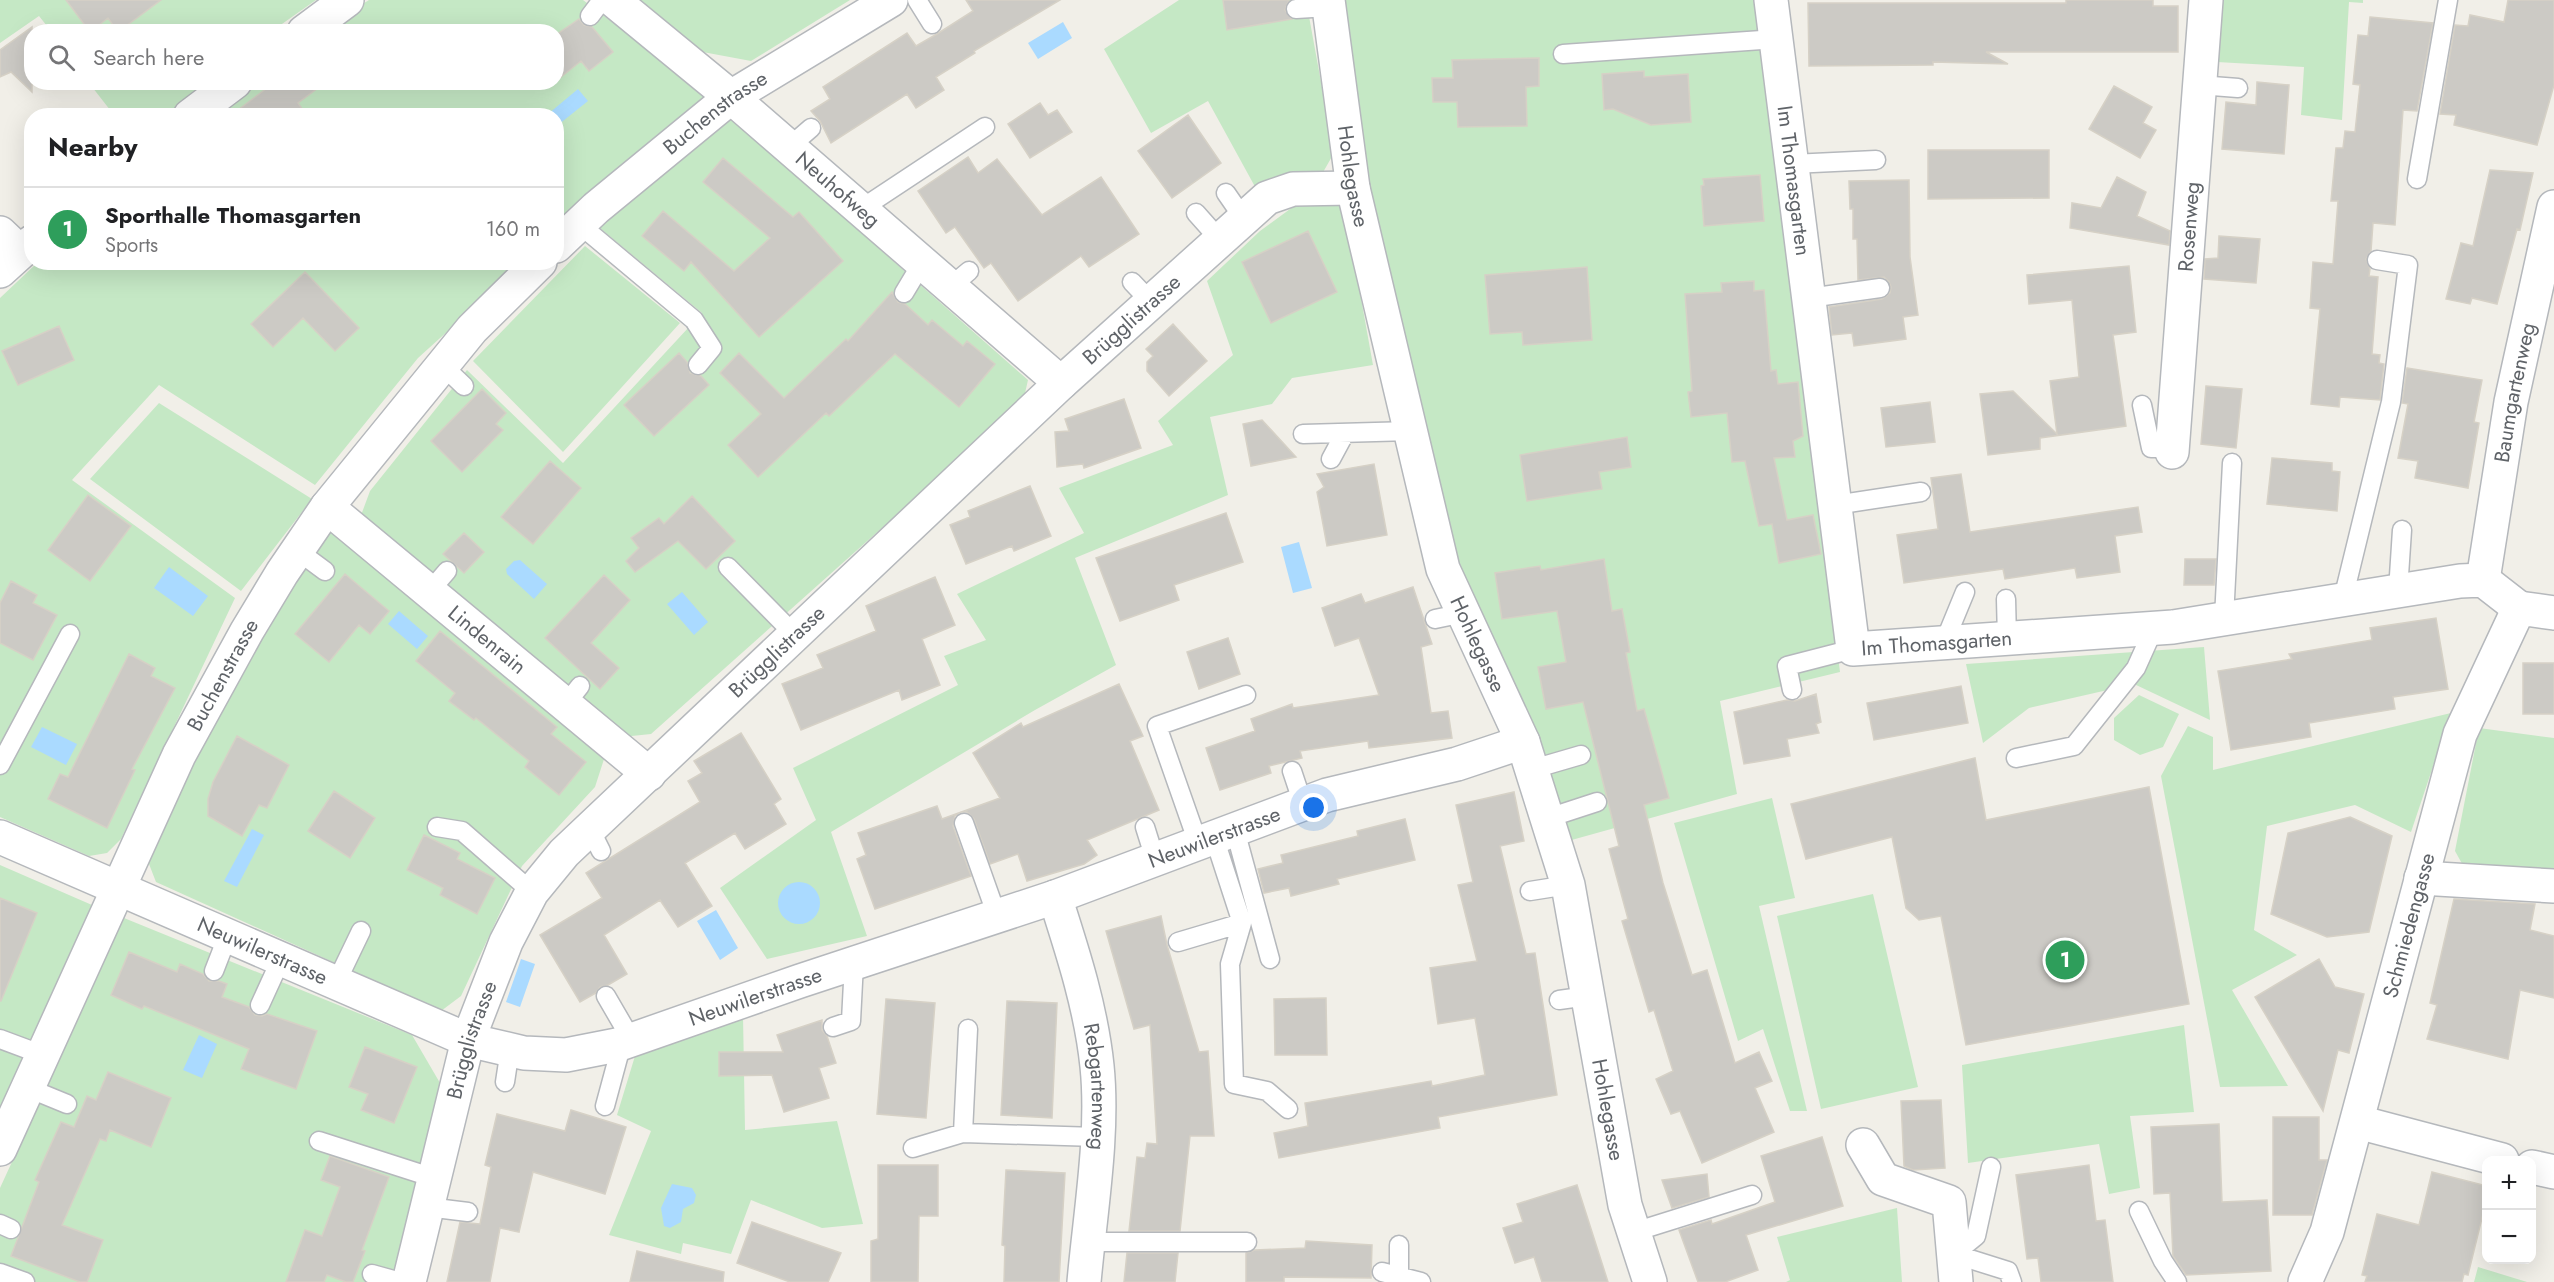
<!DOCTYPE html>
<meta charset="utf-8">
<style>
body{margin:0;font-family:Jost,sans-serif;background:#f2f2f2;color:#202124}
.controls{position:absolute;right:18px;bottom:18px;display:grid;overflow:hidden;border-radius:12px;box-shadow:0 6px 24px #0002}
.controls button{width:54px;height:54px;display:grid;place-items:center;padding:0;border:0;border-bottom:2px solid #e0e0e0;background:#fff;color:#202124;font:30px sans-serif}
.you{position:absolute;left:1314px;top:808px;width:21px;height:21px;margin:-15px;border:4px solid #fff;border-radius:50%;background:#1a73e8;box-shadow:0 0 0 9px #1a73e833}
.badge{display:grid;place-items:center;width:39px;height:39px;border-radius:50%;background:#ea4335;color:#fff;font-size:20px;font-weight:700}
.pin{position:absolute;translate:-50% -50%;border:3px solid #fff;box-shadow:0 2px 6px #0006}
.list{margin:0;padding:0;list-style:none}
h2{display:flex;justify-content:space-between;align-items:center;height:78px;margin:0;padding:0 24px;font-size:26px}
h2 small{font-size:20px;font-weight:400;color:#757577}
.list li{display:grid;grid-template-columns:39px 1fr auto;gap:18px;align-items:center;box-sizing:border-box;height:84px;padding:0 24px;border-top:2px solid #e0e0e0}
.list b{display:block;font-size:22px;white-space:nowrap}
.list p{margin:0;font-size:20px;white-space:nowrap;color:#757577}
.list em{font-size:20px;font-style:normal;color:#757577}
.icon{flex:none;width:33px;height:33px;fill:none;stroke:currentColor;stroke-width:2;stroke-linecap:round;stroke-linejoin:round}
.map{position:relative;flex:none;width:2554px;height:1282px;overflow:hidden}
.search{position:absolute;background:#fff;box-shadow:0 6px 24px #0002;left:24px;top:24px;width:540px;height:66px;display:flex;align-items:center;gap:15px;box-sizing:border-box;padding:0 21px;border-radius:24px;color:#757577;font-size:22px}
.panel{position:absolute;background:#fff;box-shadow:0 6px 24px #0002;left:24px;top:108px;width:540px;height:162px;border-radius:24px}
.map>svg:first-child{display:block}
.green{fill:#c5e8c5}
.water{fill:#aadaff}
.building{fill:#cccac5;stroke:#d6d1c6;stroke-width:1.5}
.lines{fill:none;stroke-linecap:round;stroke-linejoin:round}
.service-casing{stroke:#b5b8bc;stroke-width:21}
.minor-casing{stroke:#b5b8bc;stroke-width:36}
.service{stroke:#fff;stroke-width:18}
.minor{stroke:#fff;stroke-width:33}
.labels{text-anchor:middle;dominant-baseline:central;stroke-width:4.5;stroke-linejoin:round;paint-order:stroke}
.street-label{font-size:21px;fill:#5f6368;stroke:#fff}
</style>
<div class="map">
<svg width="2554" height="1282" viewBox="0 0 2554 1282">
<rect width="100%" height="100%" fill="#f1efe8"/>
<path class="green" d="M0 0H316L272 31H51L39 16 0 43Z
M369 0H583L707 94 557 232 556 116H214L256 83 556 82V32L320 31Z
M635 0H850L751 61 692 50Z
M1179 0H1306L1334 153 1322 174 1259 194 1208 101 1151 133 1104 49Z
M1343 0H1757L1840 672 1720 701 1737 794 1568 841 1454 566 1367 189Z
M2221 0H2363V3L2349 2 2342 120 2301 115 2304 67 2217 62Z
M89 83H207L166 116 114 115Z
M730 117 1028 380 1023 402 651 734 622 737 360 518 370 491 467 370 563 463 702 313 595 224Z
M1301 201 1344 204 1373 365 1292 378 1272 404 1210 417 1228 495 1075 558 1116 665 1035 710 831 832 867 936 767 959 720 888 816 820 793 768 958 685 944 656 986 640 957 594 1084 533 1059 488 1173 445 1158 421 1233 355 1207 281 1260 231Z
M585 246 680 323 563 452 473 361Z
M37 263H523L418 358 315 485 159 385 72 480 235 598 121 839 107 853 89 856 0 817V298Z
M159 403 312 499 241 591 90 479Z
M328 520 605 756 595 787 522 866 461 996 441 1011 156 882 149 864V847L233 673Z
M2204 647 2210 720 2134 684 2029 708 1983 743 1966 664Z
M2139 695 2179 714 2163 747 2140 755 2114 740V718Z
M2451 713 2411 832 2355 805 2267 826 2254 930 2297 955 2232 990 2288 1086 2220 1087 2161 776 2188 726 2213 737V770Z
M2479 728 2554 738V872L2465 869 2455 851Z
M1772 798 1795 898 1759 906 1807 1111H1790L1763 1029 1738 1041 1674 823Z
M0 865 92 905 0 1108Z
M1873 894 1918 1087 1821 1109 1777 916Z
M124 918 412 1035 440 1083 391 1282H0V1188Z
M743 1015 745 1130 837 1121 863 1224 822 1228 751 1200 731 1254 683 1243 681 1254 609 1235 651 1131 617 1115 635 1056Z
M2184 1025 2194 1112 2130 1116 2140 1188 2109 1194 2099 1144 1968 1163 1962 1065Z
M1897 1208 1902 1282H1786L1790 1280 1777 1237Z
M2478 1267 2527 1282H2474Z"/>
<path class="water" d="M1063 22 1072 38 1038 59 1028 43Z
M578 89 588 101 558 125 556 116 548 114Z
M1299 542 1312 588 1293 593 1281 547Z
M520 560 547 584 534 599 507 574 506 569 514 561Z
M169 567 208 596 193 616 154 588Z
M682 592 708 622 694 635 667 604Z
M399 611 428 636 417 649 388 624Z
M42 727 77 744 66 765 31 747Z
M252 829 264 835 237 887 224 881Z
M778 903a21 21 0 1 1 42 0a21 21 0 1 1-42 0Z
M716 910 738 948 720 960 697 921Z
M521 959 535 964 520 1007 506 1002Z
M199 1035 217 1044 202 1078 183 1070Z
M672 1184 692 1188 696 1195 694 1203 683 1209 681 1222 670 1228 664 1226 661 1208Z"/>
<path class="building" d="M66 0H161L118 32 108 18 90 32Z
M966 0H1060L974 51 975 53 936 77 944 90 916 108 907 94 831 143 820 121 811 111 830 99 823 87 907 33 916 46 937 34 973 11Z
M1223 0H1289L1285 10 1292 19 1227 30Z
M2066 0H2153V6H2178V52H1986L2008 64 1933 62V65L1809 66 1808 3H2066Z
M2508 0H2554V85L2537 145 2454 125 2456 115 2440 114 2455 25 2468 26 2470 15 2504 22Z
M2370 17 2433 23 2417 111 2403 110 2395 225 2373 223 2371 251 2366 259 2370 269 2369 276 2378 277 2372 354 2380 355 2379 363 2384 364 2380 400 2340 397 2339 407 2311 404 2320 309 2310 308 2313 262 2333 264 2338 201H2331L2336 148H2343L2345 131 2355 132 2360 85 2353 84 2358 35 2368 36Z
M579 19 584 25 592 27 613 52 589 71 581 61 556 81V35Z
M32 27V92L11 72 0 77V50Z
M1539 58V86L1526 87 1527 126 1458 127 1457 102H1433L1432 78H1453L1452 60Z
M1644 71V77L1688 74 1691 122 1651 125 1613 109 1604 110 1602 74Z
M275 82H326L298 103 307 116H230Z
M2257 82 2289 85 2284 154 2222 149 2226 102 2256 105Z
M2114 86 2152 107 2143 123 2156 130 2140 158 2089 129Z
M1040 103 1048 115 1057 110 1072 132 1030 158 1008 124Z
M1188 115 1221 163 1172 198 1138 151Z
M1928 150H2049V198L1928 199Z
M968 157 978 173 997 159 1042 215 1101 177 1139 234 1089 267 1081 256 1018 301 991 263 984 268 955 227 946 233 918 191Z
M723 158 793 217 799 212 843 261 759 337 691 262 684 271 642 236 663 211 734 271 770 238 703 182Z
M2490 170 2533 173 2520 230 2517 229 2497 304 2472 298 2470 304 2446 299 2461 243 2473 246Z
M1760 175 1764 221 1704 226 1701 186 1704 185 1703 179Z
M2117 177 2146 192 2137 216 2170 231 2169 245 2070 228 2072 203 2101 208Z
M1909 180 1910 257 1918 315 1903 317 1906 339 1854 346 1852 333 1832 335 1829 307 1882 299 1890 293 1891 287 1889 282 1884 277 1858 280 1857 239H1853V209H1850L1849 181Z
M1308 231 1337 292 1271 323 1242 262Z
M2219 236 2260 239 2256 283 2204 279 2205 259 2218 258Z
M2129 266 2136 332 2113 335 2126 426 2040 438V449L1988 455 1980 394 2013 391 2057 434 2050 381 2079 377 2072 300 2029 304 2027 275Z
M1587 267 1592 340 1523 345 1522 332 1490 334 1485 275Z
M305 272 359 328 335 351 303 318 273 347 251 324Z
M1754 281V291L1764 290 1771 371 1776 370 1778 384 1798 382 1803 436 1793 441 1795 457 1774 458 1787 520 1813 515 1821 554 1779 563 1772 524 1759 526 1745 461 1732 462 1727 413 1691 417 1688 392 1692 391 1685 294 1722 292 1721 283Z
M892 292 898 302 905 304 928 325 932 320 963 346 967 341 995 364 959 407 895 354 829 416 826 413 758 477 728 445 761 414 720 373 739 353 784 398 846 339 848 341Z
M1173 324 1207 361 1169 396 1147 371V362L1153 356 1146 349Z
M59 326 74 360 18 385 2 351Z
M679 353 687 362 690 373 701 376 709 385 654 436 624 405Z
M2407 368 2482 380 2474 422 2479 423 2468 488 2415 478 2418 461 2398 458 2408 404 2402 403Z
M2206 386 2242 389 2236 448 2201 444Z
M482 389 506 413 496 424 503 430 462 472 431 441Z
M1124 399 1141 448 1084 468 1083 464 1057 467 1055 432 1069 431 1065 419Z
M1930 402 1935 442 1886 447 1881 408Z
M1262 420 1296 457 1251 466 1243 424Z
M1627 437 1631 467 1599 472 1602 489 1527 501 1520 455Z
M2272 458 2332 463V471L2340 472 2337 511 2267 504Z
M550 461 581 488 533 544 501 517Z
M1374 464 1387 535 1327 546 1317 492 1324 487 1317 474Z
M1961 474 1970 532 2138 507 2142 532 2115 536 2120 572 2077 578 2075 568 2005 579 2003 569 1904 583 1897 535 1938 529 1931 478Z
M1030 486 1051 536 1014 551 1012 546 966 564 950 525 970 517 968 511Z
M88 495 131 526 90 581 48 550Z
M692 496 735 541 706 569 678 541 635 572 626 561 639 548 631 538 659 518 664 524Z
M1226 513 1243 562 1174 585 1179 600 1120 621 1096 558Z
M464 533 484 552 464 573 443 554Z
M1604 559 1612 611 1622 609 1630 652 1626 653 1637 711 1644 709 1669 798 1644 805 1663 883 1692 975 1707 970 1735 1063 1759 1052 1772 1081 1755 1088 1774 1132 1702 1163 1680 1111 1671 1114 1656 1079 1673 1071 1654 1010 1649 1012 1622 921 1628 919 1609 849 1619 846 1583 702 1546 709 1538 667 1566 662 1557 611 1502 619 1495 573 1540 566 1541 570Z
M2185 559H2216L2214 585H2184Z
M345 574 389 611 370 634 359 625 329 662 295 634Z
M604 575 630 600 591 643 619 668 600 689 545 638Z
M935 577 955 625 922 639 940 685 902 700 899 690 801 730 782 684 823 668 817 655 876 631 866 606Z
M11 581 37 595 33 603 57 615 33 660 0 643V603Z
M1413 587 1432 644 1421 647 1431 713 1448 711 1452 738 1369 748 1368 741 1300 751 1302 758 1269 766 1271 773 1220 790 1206 748 1255 731 1251 719 1292 704 1293 708 1379 695 1359 638 1335 646 1322 608 1361 594 1365 603Z
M2436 618 2448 689 2393 697 2395 709 2309 723 2311 737 2231 750 2218 671 2292 659 2289 654 2372 640 2370 628Z
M440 631 557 727 551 734 586 762 559 795 525 767 529 761 476 718 474 720 449 701 455 693 416 661Z
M1228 638 1240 674 1199 689 1187 652Z
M129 654 155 668 151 676 175 688 132 769 135 770 107 828 48 799 60 774 68 777Z
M2523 663H2554V714H2523Z
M1119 684 1143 736 1130 741 1159 810 1087 840 1097 855 1084 864 1027 881 1018 854 990 864 974 819 967 812H961L955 816 953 826 971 876 875 909 857 859 866 855 858 833 937 806 942 819 1000 798 973 753 1021 723 1023 727Z
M1961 686 1968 723 1874 740 1867 703Z
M1816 694 1821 722 1816 724 1819 733 1787 739 1790 756 1744 764 1734 712 1787 700 1795 701Z
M741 733 781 799 774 804 786 824 745 849 735 833 685 863 712 906 678 927 660 900 604 935 627 974 608 985 600 987 596 993 580 1002 540 935 602 898 586 873 700 802 688 781 702 773 694 761Z
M237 736 289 765 267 808 259 805 242 836 208 816V799L213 782Z
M1975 758 1986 820 2149 787 2189 1004 1966 1045 1941 916 1919 920 1906 908 1892 837 1806 859 1791 804Z
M334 791 375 818 350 858 308 831Z
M1514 792 1524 841 1500 846 1526 954 1535 953 1557 1095 1438 1117 1440 1128 1279 1158 1274 1133 1308 1126 1305 1103 1431 1081 1432 1086 1485 1075 1475 1018 1438 1024 1430 968 1477 961 1458 885 1473 882 1456 805Z
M2350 817 2392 836 2369 932 2327 937 2271 914 2288 833Z
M1405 819 1415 860 1337 879 1339 884 1291 896 1289 888 1264 893 1258 869 1283 863 1281 855 1358 836 1357 831Z
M424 835 460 853 457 859 495 878 477 914 440 895 443 888 407 870Z
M0 898 37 913 1 1001H0Z
M2454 899 2535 904 2530 930 2554 936V998L2520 990 2508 1059 2427 1039 2437 1005 2430 1003Z
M1161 916 1167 945 1199 1052 1208 1051 1214 1136H1190L1180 1231H1129L1137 1157 1145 1158 1147 1143 1157 1144 1150 1025 1134 1029 1106 931Z
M129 952 177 972 180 964 203 974 209 981H219L227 984 222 997 249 1007 255 1015 262 1016 267 1014 317 1031 296 1089 241 1069 249 1049 144 1006 142 1009 111 995Z
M2319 959 2335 987 2364 994 2349 1053 2338 1050 2323 1111 2255 997Z
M1326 998 1327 1055H1275L1274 999Z
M886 999 935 1003 926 1118 877 1114Z
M1007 1001 1057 1003 1052 1118 1001 1115Z
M822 1020V1030L827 1036 836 1063 819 1068 829 1098 784 1112 772 1075 719 1076V1052H783L777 1035Z
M365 1047 417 1067 394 1123 361 1110 368 1094 349 1087Z
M108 1072 171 1098 151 1147 110 1130 106 1141 100 1139 62 1225 103 1240 87 1282H80L11 1256 39 1182 35 1180 61 1122 74 1127 87 1096 96 1100Z
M1941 1100 1945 1168 1913 1170 1904 1166 1901 1101Z
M571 1110 626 1127 605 1194 533 1172 519 1232 500 1228 490 1282H447L460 1222 480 1224 491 1167 485 1165 497 1114 565 1131Z
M2273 1117H2319V1160H2327L2312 1215H2273Z
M2219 1124 2222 1202 2267 1200 2271 1271 2186 1275 2173 1256 2170 1193 2154 1194 2151 1127Z
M1822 1137 1843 1206 1746 1235 1758 1270 1725 1282H1698L1679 1230 1711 1220 1712 1224 1775 1202 1761 1156Z
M330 1156 389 1177 362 1250 365 1251 353 1282H346L327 1275 324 1282H286L305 1230 322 1236 340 1187 321 1180Z
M878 1165H938V1216H919L918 1282H871V1241L878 1239Z
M2089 1165 2096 1221 2105 1220 2113 1282H2041L2038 1258 2027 1259 2016 1175Z
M1006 1170 1065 1173 1059 1282H1004L1005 1246 1002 1245Z
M2432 1172 2487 1186V1198L2468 1275 2464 1274 2462 1282H2365L2367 1276 2362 1275 2377 1214 2419 1225Z
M1707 1174 1709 1197 1672 1208 1662 1180Z
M1577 1185 1608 1282H1542L1534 1257 1515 1263 1503 1228 1523 1222 1517 1204Z
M752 1222 841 1253 828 1282H790L737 1263Z
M1306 1241 1372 1245 1371 1278 1284 1277V1282H1246V1253L1255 1250 1305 1248Z
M637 1251 724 1272 723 1282H630Z
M1127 1253H1178L1175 1282H1124Z"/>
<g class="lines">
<defs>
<path id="service" d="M917 0 932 24
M1296 9 1329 7
M590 16 602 0
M1563 54 1776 39
M2199 85 2238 88
M789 147 811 128
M1792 164 1876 160
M2417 179 2448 0
M1226 193 1244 219
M861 209 985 127
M1196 213 1220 240
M579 224 694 320 712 348 698 365
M1132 282 1151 302
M950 287 969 271
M904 293 922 263
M1809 298 1880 288
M442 365 464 386
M2142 405 2151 448H2172
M1303 434 1411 431
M1331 459 1345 433
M1835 505 1921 492
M298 551 325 571
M728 567 795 635
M2398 591 2402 530
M429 592 447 571
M2006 599 2007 639
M2343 599 2391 402 2408 265 2377 260
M2224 618 2232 463
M1435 619 1464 613
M1944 643 1965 592
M1792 690 1787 666 1853 649
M565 705 580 686
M2016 758 2074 746 2136 668 2154 628
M0 765 70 634
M1533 769 1581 755
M1292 771 1303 804
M1548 818 1597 802
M964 823 997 916
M437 827 462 831 532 892
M1145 827 1155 859
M590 829 601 851
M1235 830 1270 959
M1214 837 1242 923 1230 964 1234 1084 1267 1091 1288 1109
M1198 843 1157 726 1246 695
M1530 891 1568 885
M1178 942 1242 923
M214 971 228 935
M336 983 361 931
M606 996 631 1039
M1559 1000 1588 996
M260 1005 281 959
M833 1027 851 1021 854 963
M968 1029 963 1133 1097 1137
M0 1039 43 1055
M505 1082 510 1049
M28 1088 67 1104
M605 1106 622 1043
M319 1141 434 1178
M913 1148 963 1133
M427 1207 468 1212
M2139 1211 2163 1261 2177 1282
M0 1224 11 1229
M1634 1232 1752 1195
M1087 1242H1247
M1954 1254 1976 1236 1991 1167
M1954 1254 2008 1271 2012 1282
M1382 1272 1421 1282
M0 1273 25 1282
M372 1274 401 1282
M1399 1276V1245"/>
<g id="minor">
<path id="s1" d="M613 0 731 97 1061 383"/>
<path id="s2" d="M1328 0 1353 188 1443 569 1523 742 1568 885 1625 1205 1650 1282"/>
<path id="s3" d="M1771 0 1853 649 2173 627 2460 581 2483 580 2519 608"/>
<path d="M304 32 347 0"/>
<path d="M190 116 235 82"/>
<path d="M0 233 20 252"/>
<path id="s4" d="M556 246 596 208 731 97 891 0"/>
<path d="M0 271 32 242"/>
<path id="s5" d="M2172 452 2206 0"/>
<path id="s6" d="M327 507 649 774"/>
<path id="s7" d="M2483 580 2511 402 2554 207"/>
<path id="s8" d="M0 837 468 1040 524 1053 566 1055 617 1045 800 981 1055 897 1327 795 1457 764 1523 742"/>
<path d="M2421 878 2554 886"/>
<path id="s9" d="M1055 897C1073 953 1091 1008 1097 1066 1104 1134 1090 1214 1084 1282"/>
<path d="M2358 1122 2502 1160"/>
<path d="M1863 1145 1883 1179 1949 1202 1956 1282"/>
<path id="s10" d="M0 1149 179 755 247 631 282 573 327 507 472 329 540 262"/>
<path d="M2532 1167 2554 1172"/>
<path id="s11" d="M409 1282 468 1040 506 942 532 892 564 853 1061 383 1267 198 1293 189 1353 188"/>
<path id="s12" d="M2305 1282 2327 1232 2460 734 2519 608 2554 613"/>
</g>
</defs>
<use href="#service" class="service-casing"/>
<use href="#minor" class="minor-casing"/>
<use href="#service" class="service"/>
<use href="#minor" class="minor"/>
</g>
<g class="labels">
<g class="street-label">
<text stroke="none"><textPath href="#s4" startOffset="208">Buchenstrasse</textPath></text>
<text stroke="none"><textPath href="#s2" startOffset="178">Hohlegasse</textPath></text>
<text stroke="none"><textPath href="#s3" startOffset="182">Im Thomasgarten</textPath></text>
<text stroke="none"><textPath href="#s1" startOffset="294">Neuhofweg</textPath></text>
<text stroke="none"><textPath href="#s5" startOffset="226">Rosenweg</textPath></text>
<text stroke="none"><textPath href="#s11" startOffset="1240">Brügglistrasse</textPath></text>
<text stroke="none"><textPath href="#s7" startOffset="190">Baumgartenweg</textPath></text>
<text stroke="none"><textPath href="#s6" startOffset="208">Lindenrain</textPath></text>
<text stroke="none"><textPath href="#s3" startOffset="738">Im Thomasgarten</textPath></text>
<text stroke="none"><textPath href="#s2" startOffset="664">Hohlegasse</textPath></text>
<text stroke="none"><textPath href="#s11" startOffset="754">Brügglistrasse</textPath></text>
<text stroke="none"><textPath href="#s10" startOffset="524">Buchenstrasse</textPath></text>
<text stroke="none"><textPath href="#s8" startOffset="1294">Neuwilerstrasse</textPath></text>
<text stroke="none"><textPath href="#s12" startOffset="372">Schmiedengasse</textPath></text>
<text stroke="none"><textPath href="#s8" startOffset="286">Neuwilerstrasse</textPath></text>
<text stroke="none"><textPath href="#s8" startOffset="808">Neuwilerstrasse</textPath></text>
<text stroke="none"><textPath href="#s11" startOffset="250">Brügglistrasse</textPath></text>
<text stroke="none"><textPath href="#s9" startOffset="195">Rebgartenweg</textPath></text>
<text stroke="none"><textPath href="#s2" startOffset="1150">Hohlegasse</textPath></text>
</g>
</g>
</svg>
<div class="controls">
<button>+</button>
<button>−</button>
</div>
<div class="you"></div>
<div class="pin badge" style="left:2065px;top:960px;background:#2e9e5b">1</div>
<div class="search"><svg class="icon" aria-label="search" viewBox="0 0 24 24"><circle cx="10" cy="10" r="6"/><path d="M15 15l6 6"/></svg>Search here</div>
<section class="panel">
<h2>Nearby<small></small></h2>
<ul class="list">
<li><span class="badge" style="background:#2e9e5b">1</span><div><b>Sporthalle Thomasgarten</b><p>Sports</p></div><em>160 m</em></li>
</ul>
</section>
</div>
